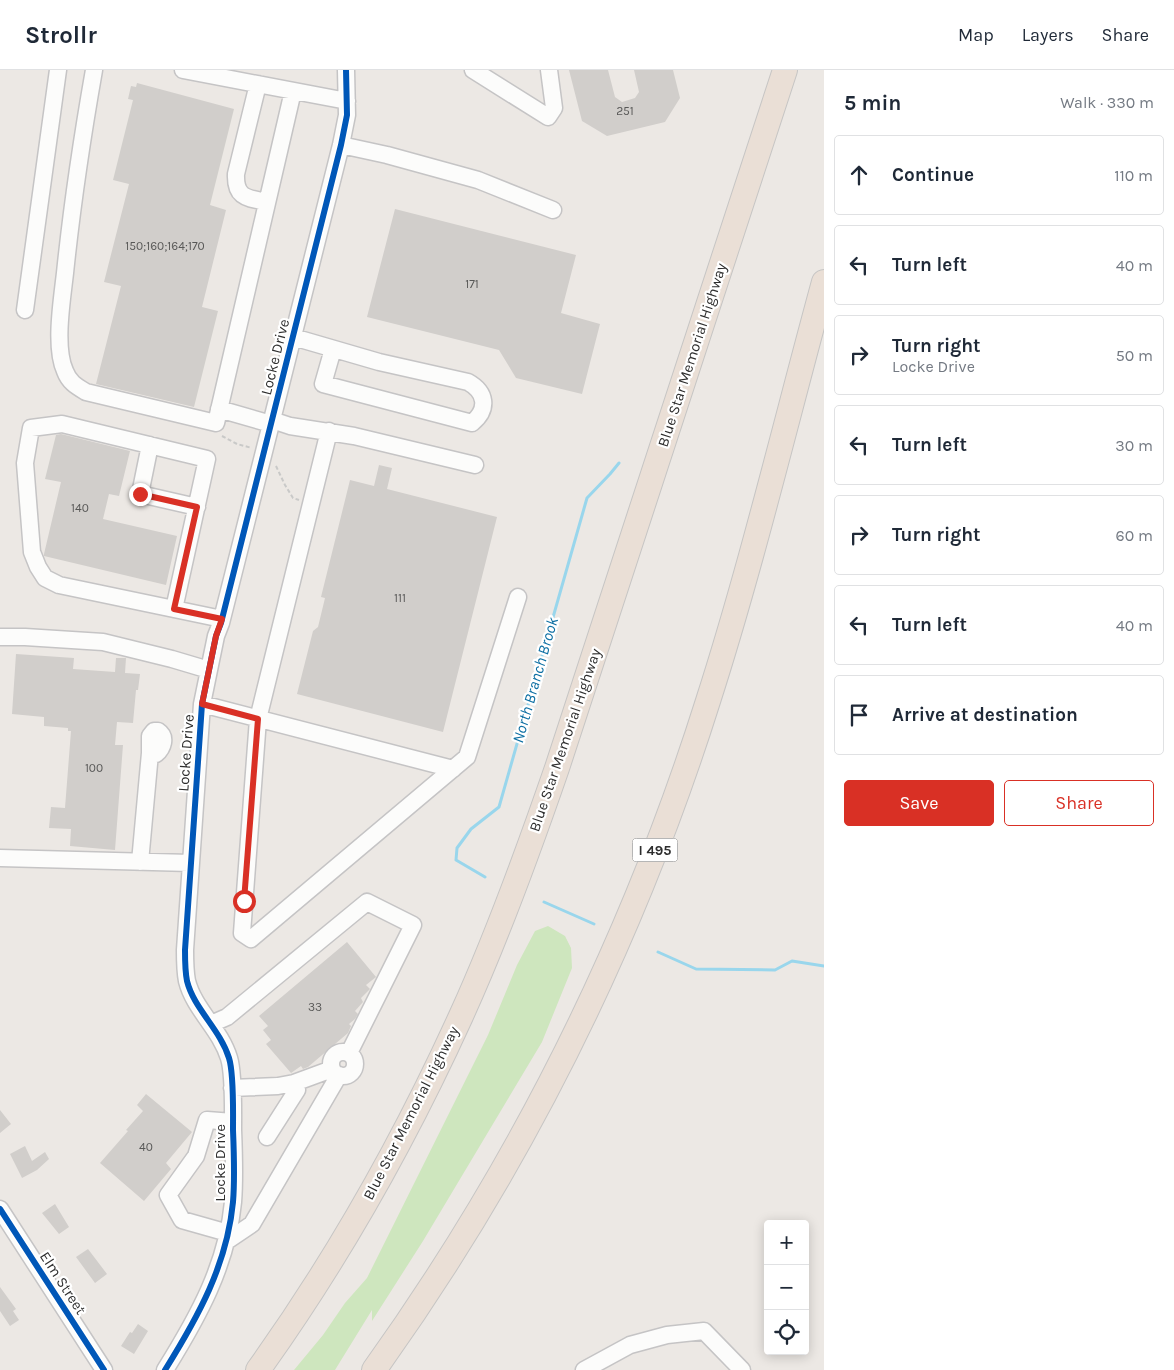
<!DOCTYPE html>
<meta charset="utf-8">
<style>
body{margin:0;font-family:Karla,sans-serif;background:#f2f2f3;color:#1f2937}
.controls{position:absolute;right:15px;bottom:15px;display:grid;overflow:hidden;border-radius:5px;box-shadow:0 2px 12px #0003}
.controls button{width:45px;height:45px;display:grid;place-items:center;padding:0;border:0;border-bottom:1px solid #e0e1e3;background:#fff;color:#1f2937;font:25px sans-serif}
.stop{position:absolute;width:15px;height:15px;margin:-11px;border:4px solid #d93025;border-radius:50%;background:#fff}
.stop.end{background:#d93025;border-color:#fff;box-shadow:0 1px 5px #0008}
.list{margin:0;padding:0;list-style:none}
h2{display:flex;justify-content:space-between;align-items:center;height:65px;margin:0;padding:0 20px;font-size:21px}
h2 small{font-size:16px;font-weight:400;color:#747a83}
.list li{display:grid;grid-template-columns:32px 1fr auto;gap:15px;align-items:center;box-sizing:border-box;height:80px;margin:0 10px 10px;padding:0 10px;border:1px solid #e0e1e3;border-radius:5px}
.list b{display:block;font-size:19px;white-space:nowrap}
.list p{margin:0;font-size:16px;white-space:nowrap;color:#747a83}
.list em{font-size:16px;font-style:normal;color:#747a83}
.actions{display:flex;gap:10px;padding:15px 20px}
.actions a{flex:1;padding:11px 0;border:1px solid #d93025;border-radius:5px;text-align:center;font-size:18px;color:#d93025}
.actions .main{background:#d93025;color:#fff}
.icon{flex:none;width:28px;height:28px;fill:none;stroke:currentColor;stroke-width:2;stroke-linecap:round;stroke-linejoin:round}
.map{position:relative;flex:none;width:824px;height:1300px;overflow:hidden}
header{display:flex;align-items:center;gap:30px;box-sizing:border-box;height:70px;padding:0 25px;background:#fff;border-bottom:1px solid #e0e1e3}
header strong{font-size:24px}
nav{display:flex;gap:28px;margin-inline-start:auto;font-size:18px}
main{display:flex}
aside{flex:1;background:#fff}
.map>svg:first-child{display:block}
.green{fill:#cee6be}
.lines{fill:none;stroke-linecap:round;stroke-linejoin:round}
.stream{stroke:#99d6ec;stroke-width:3}
.building{fill:#d1cecb}
.minor-casing{stroke:#c5c4c5;stroke-width:19}
.highway-casing{stroke:#c6c5c4;stroke-width:26}
.path{stroke:#c9c9c8;stroke-width:2;stroke-dasharray:4 2.5;stroke-linecap:butt}
.minor{stroke:#fcfcfb;stroke-width:16}
.highway{stroke:#eadfd6;stroke-width:24}
.cycleway-casing{stroke:#fff;stroke-width:9}
.cycleway{stroke:#0057b8;stroke-width:6}
.route{stroke:#d93025;stroke-width:6}
.labels{text-anchor:middle;dominant-baseline:central;stroke-width:4.5;stroke-linejoin:round;paint-order:stroke}
.number-label{font-size:12px;fill:#585857}
.shield{fill:#fff;stroke:#6d6d6d;stroke-width:1}
.shield-label{font-size:14px;font-weight:bold;fill:#2e2e2e}
.street-label{font-size:15px;fill:#2e2e2e;stroke:#fff}
.water-label{font-size:16px;font-style:italic;fill:#0d6fa3;stroke:#fff}
</style>
<header>
<strong>Strollr</strong>
<nav><a>Map</a><a>Layers</a><a>Share</a></nav>
</header>
<main>
<div class="map">
<svg width="824" height="1300" viewBox="0 0 824 1300">
<rect width="100%" height="100%" fill="#ece8e4"/>
<path class="green" d="M548 856 565 866 571 878 572 898 542 972 423 1171 372 1251V1240L335 1300H294L323 1265 345 1233 367 1208 488 965 517 895 535 861Z"/>
<g class="lines">
<path class="stream" d="M485 807 456 790 457 778 471 759 499 737 587 428 610 404 619 393
M544 832 594 854
M658 882 696 899 775 900 792 891 824 896"/>
</g>
<path class="building" d="M569 0H608L615 27 622 32 635 28 639 22 634 0H673L680 28 665 52 607 66 582 51Z
M137 13 234 39 210 135 226 140 202 237 218 241 194 337 96 314 121 216 104 212 129 114 113 110 133 30 128 29 131 16 136 17Z
M395 139 576 185 561 243 600 254 582 324 516 308 499 280 367 247Z
M61 364 130 381 119 426 109 424 103 449 177 466 166 515 44 486V484L61 412 45 409 56 365Z
M379 395 392 398 387 419 497 447 443 662 297 624 313 561 318 557 325 528 321 527 350 410 374 416Z
M16 584 74 588 73 599 115 602 116 588H126L125 603 140 604 138 620H136L133 653 117 652 115 675H123L115 780 70 776 71 759 49 758 51 737 65 738 71 661H68V658L44 656V647L12 644Z
M347 872 376 907 366 915 370 919 361 928 363 932 355 941 358 944 355 949 349 954 351 956 348 963 308 997 303 999 301 996 291 1003 266 974 271 970 263 960 268 956 259 946Z
M146 1024 192 1062 166 1093 171 1099 144 1131 100 1093 128 1061 126 1060 143 1041 137 1035Z
M0 1040 11 1054 0 1063Z
M25 1076 32 1091 45 1082 49 1089 37 1100 22 1108 10 1084Z
M55 1134 69 1157 59 1164 42 1143Z
M88 1179 107 1204 95 1213 76 1187Z
M0 1217 16 1239 13 1241 19 1250 10 1256 0 1241Z
M138 1254 148 1261 134 1284 121 1276 130 1262 132 1263Z"/>
<g class="lines">
<defs>
<path id="minor" d="M94 0C82 68 72 135 65 203 62 230 54 277 65 301 69 312 76 316 86 322L216 353 293 21
M183 0 347 31
M473 0 548 47 554 38 549 0
M258 14 236 104C235 128 247 128 267 132
M341 75 387 85 478 110 553 140
M25 240 58 0
M293 267 379 292 468 312C486 322 489 339 472 353L323 314 333 279
M219 339 271 354
M272 350 290 356 354 366 475 395
M329 361 258 649 242 863 251 869 467 687 518 527
M150 375 140 424 197 437
M174 539 207 389 62 354 31 358 25 393 32 482 38 497 45 508 59 515 222 549
M0 567H25L103 572 172 589 209 600
M202 634 453 699
M0 788 191 793
M140 792 150 683V666L154 661H158C167 667 163 678 156 684L150 683
M211 954 227 947 367 832 413 855 349 983
M331 994a12 12 0 1 1 24 0a12 12 0 1 1-24 0Z
M232 1018 278 1016 294 1013 332 999
M267 1067 297 1020 294 1013
M0 1139 104 1300
M228 1163 182 1150 168 1125 196 1086 207 1050 233 1052
M227 1171 252 1154 339 1005
M165 1300C198 1247 227 1195 233 1132 235 1108 234 1084 233 1060 233 1041 234 1004 229 988 220 959 194 939 187 911 185 901 185 890 185 880L202 634 216 566 221 553 341 75 347 45 346 0
M584 1300 630 1275 667 1265 704 1261 742 1300"/>
<path id="highway" d="M258 1300C337 1190 405 1069 461 946 498 865 528 782 557 698L785 0
M374 1300C521 1095 632 872 708 631 752 494 786 351 824 212"/>
</defs>
<use href="#minor" class="minor-casing"/>
<use href="#highway" class="highway-casing"/>
<path class="path" d="M222 366 237 374 252 378
M276 396 285 415 293 428 299 430"/>
<use href="#minor" class="minor"/>
<use href="#highway" class="highway"/>
<defs>
<path id="cycleway" d="M0 1139 104 1300
M165 1300C198 1247 227 1195 233 1132 235 1108 234 1084 233 1060 233 1041 234 1004 229 988 220 959 194 939 187 911 185 901 185 890 185 880L202 634 216 566 221 553 341 75 347 45 346 0"/>
</defs>
<use href="#cycleway" class="cycleway-casing"/>
<use href="#cycleway" class="cycleway"/>
</g>
<g class="lines">
<path class="route" d="M140 424 197 437 174 539 222 549 216 566 202 634 258 649 244 831"/>
</g>
<g class="labels">
<g class="number-label">
<text x="625" y="41">251</text>
<text x="165" y="176">150;160;164;170</text>
<text x="472" y="214">171</text>
<text x="80" y="438">140</text>
<text x="400" y="528">111</text>
<text x="94" y="698">100</text>
<text x="315" y="937">33</text>
<text x="146" y="1077">40</text>
</g>
<rect class="shield" x="632.5" y="768.5" width="45" height="23" rx="4"/>
<g class="shield-label">
<text x="655" y="780">I 495</text>
</g>
<g class="street-label">
<text transform="translate(692 285) rotate(-72)">Blue Star Memorial Highway</text>
<text transform="translate(275 287) rotate(-76)">Locke Drive</text>
<text transform="translate(565 670) rotate(-71)">Blue Star Memorial Highway</text>
<text transform="translate(186 683) rotate(-86)">Locke Drive</text>
<text transform="translate(411 1043) rotate(-63)">Blue Star Memorial Highway</text>
<text transform="translate(220 1093) rotate(-90)">Locke Drive</text>
<text transform="translate(63 1213) rotate(57)">Elm Street</text>
</g>
<g class="water-label">
<text transform="translate(535 610) rotate(-74)">North Branch Brook</text>
</g>
</g>
</svg>
<div class="controls">
<button>+</button>
<button>−</button>
<button><svg class="icon" aria-label="locate" viewBox="0 0 24 24"><circle cx="12" cy="12" r="6"/><path d="M12 2v4M12 18v4M2 12h4M18 12h4"/></svg></button>
</div>
<div class="stop" style="left:244px;top:831px"></div>
<div class="stop end" style="left:140px;top:424px"></div>
</div>
<aside>
<h2>5 min<small>Walk · 330 m</small></h2>
<ul class="list">
<li><svg class="icon" aria-label="ahead" viewBox="0 0 24 24"><path d="M12 20V5M6 11l6-6 6 6"/></svg><div><b>Continue</b></div><em>110 m</em></li>
<li><svg class="icon" aria-label="left" viewBox="0 0 24 24"><path d="M17 20v-9H6M10 6l-5 5 5 5"/></svg><div><b>Turn left</b></div><em>40 m</em></li>
<li><svg class="icon" aria-label="right" viewBox="0 0 24 24"><path d="M7 20v-9h11M14 6l5 5-5 5"/></svg><div><b>Turn right</b><p>Locke Drive</p></div><em>50 m</em></li>
<li><svg class="icon" aria-label="left" viewBox="0 0 24 24"><path d="M17 20v-9H6M10 6l-5 5 5 5"/></svg><div><b>Turn left</b></div><em>30 m</em></li>
<li><svg class="icon" aria-label="right" viewBox="0 0 24 24"><path d="M7 20v-9h11M14 6l5 5-5 5"/></svg><div><b>Turn right</b></div><em>60 m</em></li>
<li><svg class="icon" aria-label="left" viewBox="0 0 24 24"><path d="M17 20v-9H6M10 6l-5 5 5 5"/></svg><div><b>Turn left</b></div><em>40 m</em></li>
<li><svg class="icon" aria-label="arrive" viewBox="0 0 24 24"><path d="M6 21V4h12l-3 4 3 4H6"/></svg><div><b>Arrive at destination</b></div></li>
</ul>
<div class="actions"><a class="main">Save</a><a>Share</a></div>
</aside>
</main>
